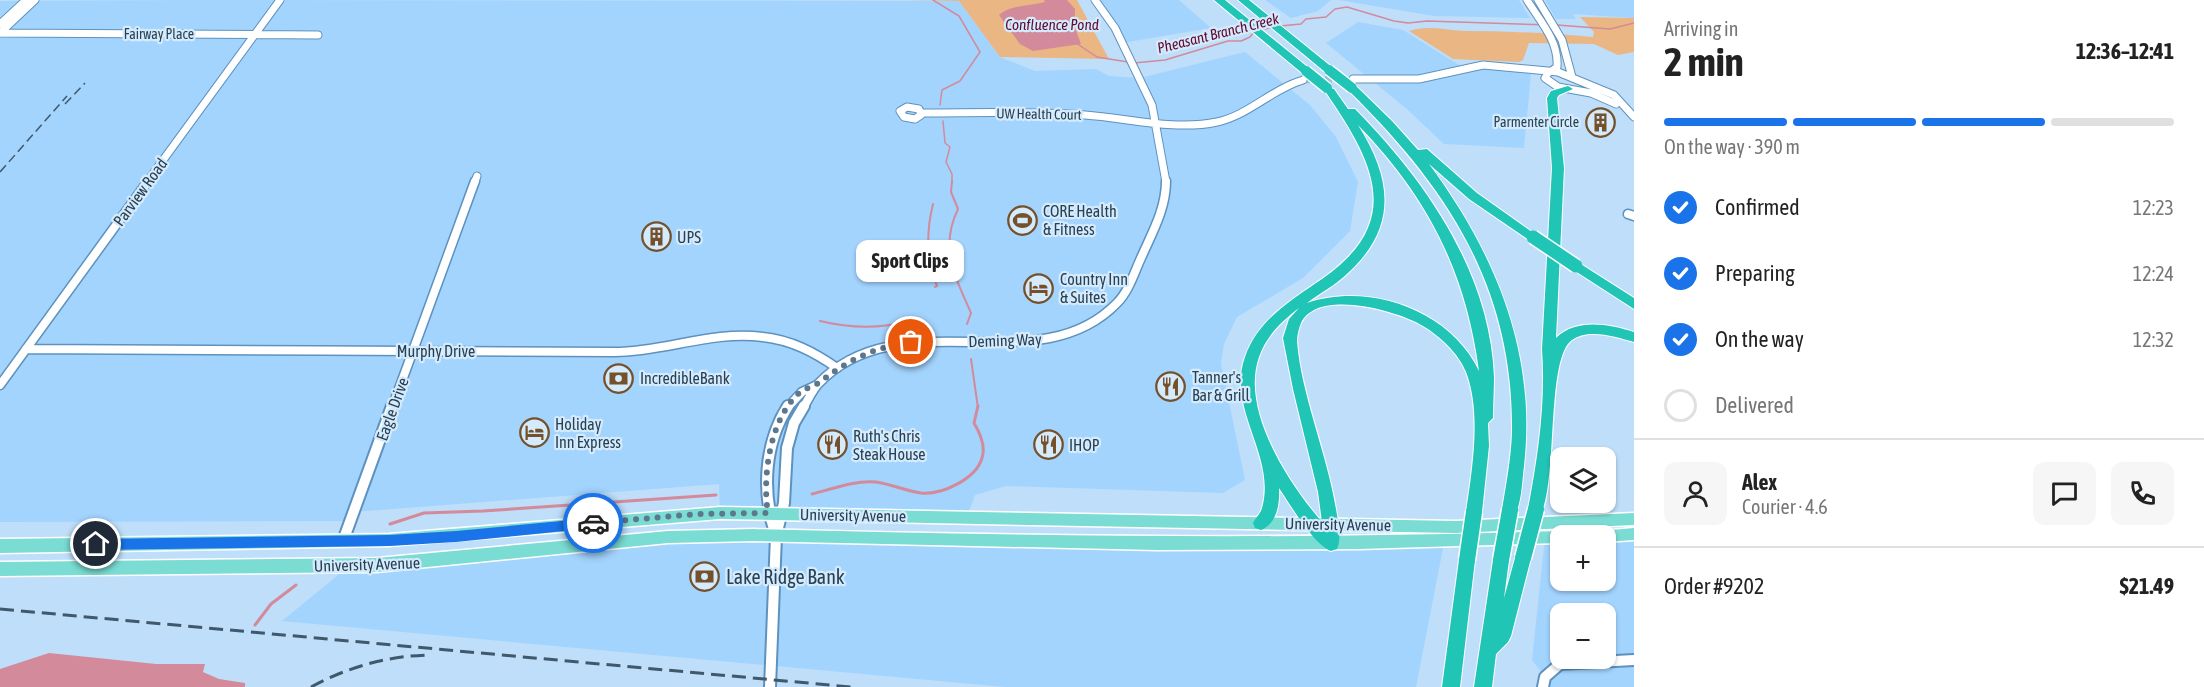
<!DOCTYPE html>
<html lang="en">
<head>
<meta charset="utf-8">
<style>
  body { margin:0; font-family:"Asap Condensed",sans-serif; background:#f6f6f6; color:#222; height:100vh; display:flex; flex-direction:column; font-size:22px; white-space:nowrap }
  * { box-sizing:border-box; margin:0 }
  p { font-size:20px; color:#767676 }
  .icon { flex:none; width:33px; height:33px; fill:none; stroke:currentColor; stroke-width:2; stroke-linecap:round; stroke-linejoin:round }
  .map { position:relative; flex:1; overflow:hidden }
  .panel { display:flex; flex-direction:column; background:#fff; width:570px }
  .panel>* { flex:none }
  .tools { position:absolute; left:1550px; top:447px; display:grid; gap:12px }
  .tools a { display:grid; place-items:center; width:66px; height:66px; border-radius:12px; background:#fff; box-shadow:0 2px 4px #0004; font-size:30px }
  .pin { position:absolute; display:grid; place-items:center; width:51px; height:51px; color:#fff; margin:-26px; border:3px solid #fff; border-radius:50%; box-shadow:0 2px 6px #0007 }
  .courier { position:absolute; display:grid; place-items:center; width:60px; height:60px; margin:-30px; border:4px solid #1a73e8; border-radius:50%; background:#fff; color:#222; box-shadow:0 2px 8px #0007 }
  .bubble { position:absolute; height:42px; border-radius:12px; background:#fff; box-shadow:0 2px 4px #0004; font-size:20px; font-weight:700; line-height:42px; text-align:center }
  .summary em { font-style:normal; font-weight:700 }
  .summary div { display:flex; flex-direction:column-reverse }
  .summary { display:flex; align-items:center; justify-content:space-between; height:102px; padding:0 30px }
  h1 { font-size:39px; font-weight:700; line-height:45px }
  .bar { display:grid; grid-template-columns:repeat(4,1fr); gap:9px 6px; align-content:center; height:72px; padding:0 30px }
  .bar i { height:8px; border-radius:4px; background:#e0e0e0 }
  .bar .on { background:#1a73e8 }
  .bar p { grid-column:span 4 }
  .line { display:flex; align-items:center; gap:15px; padding:0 30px; border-top:2px solid #e0e0e0 }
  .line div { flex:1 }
  .round { display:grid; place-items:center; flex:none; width:63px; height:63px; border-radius:12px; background:#f6f6f6 }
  ol { padding:0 30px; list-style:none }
  li { display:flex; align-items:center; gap:18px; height:66px }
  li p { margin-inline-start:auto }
  li .icon { padding:6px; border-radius:50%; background:#1a73e8; color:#fff; stroke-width:4 }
  li:last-child { color:#767676 }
  li i { width:33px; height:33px; border:3px solid #e0e0e0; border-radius:50% }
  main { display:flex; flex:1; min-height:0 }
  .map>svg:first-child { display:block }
  .built { fill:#a3d4fe; fill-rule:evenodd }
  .green { fill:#eab684 }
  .water { fill:#d38a9a }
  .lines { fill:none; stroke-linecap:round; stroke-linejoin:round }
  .stream-far2 { stroke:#d38a9a; stroke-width:1.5 }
  .stream-far1 { stroke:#d38a9a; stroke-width:2 }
  .stream { stroke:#d38a9a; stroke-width:3 }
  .minor-tunnel { stroke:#a0bed9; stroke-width:7; stroke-dasharray:7 4; stroke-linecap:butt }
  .minor-far2-casing { stroke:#5d92be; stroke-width:9 }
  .minor-far1-casing { stroke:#5d92be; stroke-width:11 }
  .minor-casing { stroke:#5d92be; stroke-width:14 }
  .major-casing { stroke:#fff; stroke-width:3 }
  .highway-casing { stroke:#fff; stroke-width:2 }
  .minor-far2 { stroke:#fff; stroke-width:7 }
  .minor-far1 { stroke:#fff; stroke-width:8 }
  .minor { stroke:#fff; stroke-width:10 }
  .major { fill:#7adcd3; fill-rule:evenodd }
  .highway { fill:#21c5b6; fill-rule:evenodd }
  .rail-far1 { stroke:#40586c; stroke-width:1.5; stroke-dasharray:9 4.5; stroke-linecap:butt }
  .rail { stroke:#40586c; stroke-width:3; stroke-dasharray:14 7; stroke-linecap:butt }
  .highway-bridge-far2-casing { stroke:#fff; stroke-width:13; stroke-linecap:butt }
  .highway-bridge-far1-casing { stroke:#fff; stroke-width:16; stroke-linecap:butt }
  .highway-bridge-casing { stroke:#fff; stroke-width:19; stroke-linecap:butt }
  .highway-bridge-far2 { stroke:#21c5b6; stroke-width:10 }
  .highway-bridge-far1 { stroke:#21c5b6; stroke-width:13 }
  .highway-bridge { stroke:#21c5b6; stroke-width:16 }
  .route { fill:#1a73e8 }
  .done { stroke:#5d778d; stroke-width:6; stroke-dasharray:0 10.8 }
  .labels { text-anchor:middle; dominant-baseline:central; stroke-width:4.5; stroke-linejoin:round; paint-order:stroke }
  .far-street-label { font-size:14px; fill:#294053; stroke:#d4eafd }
  .far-poi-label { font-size:14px; fill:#294053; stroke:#d4eafd; text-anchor:end }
  .far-water-label { font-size:15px; font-style:italic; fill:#62092c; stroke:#d4eafd }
  .street-label { font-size:16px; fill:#294053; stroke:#d4eafd }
  .poi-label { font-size:16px; fill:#294053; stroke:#d4eafd; text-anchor:start }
  .near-poi-label { font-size:20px; fill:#294053; stroke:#d4eafd; text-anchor:start }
</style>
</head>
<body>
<main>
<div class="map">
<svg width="1634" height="687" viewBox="0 0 1634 687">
  <rect width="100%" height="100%" fill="#bedefa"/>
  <path class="built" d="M186,0L959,1L1000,57L1035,71L1096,69L1109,76L1140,78L1245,52L1310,105L1336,137L1358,182L1350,231L1303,278L1237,317L1224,344L1221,363L1245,480L1223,493L1006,486L975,495L968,514L720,513L719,484L354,512L351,521L0,522V1Z
    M1095,0H1179L1211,28L1122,43Z
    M1265,0H1331L1318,11L1291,18Z
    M1339,0H1519L1530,18L1434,16Z
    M1545,0H1634V18L1573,14L1576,19H1556Z
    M1358,22L1403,30L1464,68L1473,66L1516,69L1531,74L1524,148L1444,144L1408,110L1326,43Z
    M776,536L1000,547L1181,542L1444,543L1416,687H1005L282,621L349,566L556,549Z
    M1605,536H1634V687H1544L1545,677L1532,660L1545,538L1560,537V580H1605ZM1560,614H1605V658H1560Z"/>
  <path class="green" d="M908,0H1077L1109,59L1000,57L959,1Z
    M1580,17L1634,18V52L1618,55L1594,44L1529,43L1523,60L1519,62L1453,59L1409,31C1428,25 1445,30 1464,31C1507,31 1550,33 1593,37L1594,32Z"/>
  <path class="water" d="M1044,0H1067L1075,9V28L1081,44L1033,51L1020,44L999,15C1010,5 1030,6 1045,2Z
    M49,653L156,664H205L203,672L219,679L245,683V687H0V669Z"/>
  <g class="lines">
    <path class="stream-far2" d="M933,0L959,16L980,52L960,81L942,90L940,105
      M1557,25L1610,29L1634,23
      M1280,26L1301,24L1306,19L1326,17L1335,9L1347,7L1394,21L1408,23L1427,21L1551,25
      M1259,30L1274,27
      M1076,43L1097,57L1128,62
      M1134,63L1165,60L1228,41H1241L1250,37L1254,32
      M943,121L945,143L950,147L946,162L952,174V182"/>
    <path class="stream-far1" d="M952,181L951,192L958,209C939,248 955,276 971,313L967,324
      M933,204C926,232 926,259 937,286L935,287
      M820,321C849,328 880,329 909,321
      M971,359L978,408"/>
    <path class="stream" d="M812,494C832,489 855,480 876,482C891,484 906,491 921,493C942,495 976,479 982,458C986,446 980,433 974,423L978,406
      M390,524L424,513L483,511L716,495
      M255,625L271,604L296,585"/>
    <path class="minor-tunnel" d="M1303,80L1344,79"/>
    <defs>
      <path id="minor-far2" d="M1095,0L1115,28L1152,105L1166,182
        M1527,0C1540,21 1559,41 1557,67L1550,72
        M1538,0L1562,40L1572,77
        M0,24L26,0
        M0,33L318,35
        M0,33L35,0
        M1548,73L1545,78L1558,87L1591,93L1616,104
        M1353,79H1419L1483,65L1558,72L1614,95L1634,117
        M907,107L919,109L921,115L915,119L904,117L900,111Z
        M921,113C976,113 1031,111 1085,115C1128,118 1175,131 1217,122C1249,115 1272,89 1303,80
        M147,182L280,0
        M475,182L477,176"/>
      <path id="minor-far1" d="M1628,214L1634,216
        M26,349C222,350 419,351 615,352C664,352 713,330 763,337C791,340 814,352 837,368
        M0,385L148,181
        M392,408L475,181
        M787,408L802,392L817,385
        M803,408C808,400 812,391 818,384C900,298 1038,385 1117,303C1129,291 1134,273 1141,258C1152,233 1166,209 1166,181"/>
      <path id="minor" d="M775,533C762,492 764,444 788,406
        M343,541L392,406
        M770,687L776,536L784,503L787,448L794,423L804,406
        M1543,687L1545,677L1560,664L1634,660"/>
      <path id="major" d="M720,507L1456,521L1634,513V525L1456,533L720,519L389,546L0,553V539L389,534Z
        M1634,528V540L1605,542V536H1598L1600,531Z
        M754,529C1023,536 1291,540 1560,531L1565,532L1566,536H1560V543L1359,549L1157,550L754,541L668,543L377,572L0,576V562L377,558L668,531Z"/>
      <path id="highway" d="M1214,0H1225L1310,69V73H1302Z
        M1238,0H1249L1333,68V72H1325Z
        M1352,85L1356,86L1392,121L1418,150L1427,149L1477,193L1539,237L1533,241L1529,240L1469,199L1429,164C1495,253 1537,353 1524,466C1522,481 1522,501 1515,515L1510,517L1505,515L1502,510C1506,485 1511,459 1512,433C1514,288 1448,188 1348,90V86Z
        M1568,86L1573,89L1559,95L1557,98L1564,168L1556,338C1576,318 1609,324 1634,332V342C1616,337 1589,328 1572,340C1546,358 1558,478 1541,514L1536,516L1531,514L1528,509C1538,457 1546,402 1542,349L1552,168L1547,98L1551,91Z
        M1330,88L1334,89L1348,109H1355C1425,180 1490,272 1494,377C1494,390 1493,404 1493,418L1488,423L1489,446L1482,512L1480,517L1474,519L1468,517L1466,512C1472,470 1482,413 1466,372C1459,354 1440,336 1423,326C1398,311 1318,288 1301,323C1299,328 1297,335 1297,341C1301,394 1327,454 1336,509C1338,521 1342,538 1337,549L1331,551C1313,544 1290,504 1279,488C1280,503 1277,524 1261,530L1255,528L1253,523C1256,517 1261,513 1262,508C1277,456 1226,409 1245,357C1257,322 1287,303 1316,283C1406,224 1376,165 1325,91ZM1358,125C1428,197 1466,272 1479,371C1450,310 1369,282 1307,303C1320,293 1336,285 1348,273C1398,227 1392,179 1358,125ZM1299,308L1289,319L1283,338L1293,389L1318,492L1322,522C1289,484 1240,410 1259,357C1266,336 1282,321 1299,308Z
        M1576,261L1634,298V309L1572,269L1570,266Z
        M1523,550L1529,553L1531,558L1511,636L1508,642L1496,654L1492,687H1474L1493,560L1495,555L1501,552L1507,555L1509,560L1504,598L1515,558L1517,553Z
        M1467,552L1473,555L1475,560L1460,687H1442L1459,560L1461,555Z"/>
    </defs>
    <use href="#minor-far2" class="minor-far2-casing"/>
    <use href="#minor-far1" class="minor-far1-casing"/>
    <use href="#minor" class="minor-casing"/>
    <use href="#major" class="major-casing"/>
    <use href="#highway" class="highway-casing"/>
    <use href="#minor-far2" class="minor-far2"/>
    <use href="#minor-far1" class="minor-far1"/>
    <use href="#minor" class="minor"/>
    <use href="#major" class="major"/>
    <use href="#highway" class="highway"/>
    <path class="rail-far1" d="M65,104L85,83
      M0,172L67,96"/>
    <path class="rail" d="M0,609L851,687
      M311,687C348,667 387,656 429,655"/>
    <defs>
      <path id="highway-bridge-far2" d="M1329,70L1352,88
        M1306,71L1327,88"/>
      <path id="highway-bridge-far1" d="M1533,237L1576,266"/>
      <path id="highway-bridge" d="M1523,558L1536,509
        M1467,560L1474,512
        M1501,560L1510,510"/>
    </defs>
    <use href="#highway-bridge-far2" class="highway-bridge-far2-casing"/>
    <use href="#highway-bridge-far1" class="highway-bridge-far1-casing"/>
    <use href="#highway-bridge" class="highway-bridge-casing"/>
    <use href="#highway-bridge-far2" class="highway-bridge-far2"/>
    <use href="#highway-bridge-far1" class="highway-bridge-far1"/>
    <use href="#highway-bridge" class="highway-bridge"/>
  </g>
  <path class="route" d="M593,518L599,523L593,528L456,542L389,546L96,550L90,544L96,539L389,535L456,531Z"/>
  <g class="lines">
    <path class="done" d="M593,523L698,514L768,513C762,477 770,422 796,396C803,388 812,388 820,382C848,360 875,347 911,342"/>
  </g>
  <defs>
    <symbol id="building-ring" viewBox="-11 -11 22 22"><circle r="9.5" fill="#d4eafd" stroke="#75512b" stroke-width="1.5"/><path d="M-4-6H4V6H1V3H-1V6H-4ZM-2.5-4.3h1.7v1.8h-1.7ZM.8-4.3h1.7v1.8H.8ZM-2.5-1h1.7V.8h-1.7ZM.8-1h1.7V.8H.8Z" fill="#75512b"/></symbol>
    <symbol id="stadium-ring" viewBox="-11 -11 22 22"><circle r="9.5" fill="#d4eafd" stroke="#75512b" stroke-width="1.5"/><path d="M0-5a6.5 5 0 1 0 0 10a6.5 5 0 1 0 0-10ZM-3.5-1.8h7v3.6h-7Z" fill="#75512b"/></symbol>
    <symbol id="hotel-ring" viewBox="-11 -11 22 22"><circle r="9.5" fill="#d4eafd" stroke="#75512b" stroke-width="1.5"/><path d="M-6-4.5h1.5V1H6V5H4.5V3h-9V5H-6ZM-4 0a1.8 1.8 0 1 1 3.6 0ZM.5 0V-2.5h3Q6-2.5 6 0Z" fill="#75512b"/></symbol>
    <symbol id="bank-ring" viewBox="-11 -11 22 22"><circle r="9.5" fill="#d4eafd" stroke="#75512b" stroke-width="1.5"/><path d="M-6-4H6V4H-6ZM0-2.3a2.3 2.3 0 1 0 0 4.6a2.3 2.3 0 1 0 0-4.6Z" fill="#75512b"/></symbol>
    <symbol id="restaurant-ring" viewBox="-11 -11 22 22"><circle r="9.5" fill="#d4eafd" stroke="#75512b" stroke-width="1.5"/><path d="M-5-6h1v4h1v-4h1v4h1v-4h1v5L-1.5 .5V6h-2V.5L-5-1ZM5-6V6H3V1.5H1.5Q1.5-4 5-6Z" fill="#75512b"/></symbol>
  </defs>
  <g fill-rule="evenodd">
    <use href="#building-ring" x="1584" y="106" width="33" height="33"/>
    <use href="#stadium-ring" x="1006" y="204" width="33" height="33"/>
    <use href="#building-ring" x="640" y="220" width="33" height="33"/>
    <use href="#hotel-ring" x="1022" y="272" width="33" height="33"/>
    <use href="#bank-ring" x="602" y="362" width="33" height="33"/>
    <use href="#restaurant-ring" x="1154" y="370" width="33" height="33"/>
    <use href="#hotel-ring" x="518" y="416" width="33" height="33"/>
    <use href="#restaurant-ring" x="816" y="428" width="33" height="33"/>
    <use href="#restaurant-ring" x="1032" y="428" width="33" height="33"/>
    <use href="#bank-ring" x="688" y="560" width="33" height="33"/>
  </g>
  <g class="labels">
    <g class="far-street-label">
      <text x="159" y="34">Fairway Place</text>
      <text transform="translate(1039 114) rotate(1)">UW Health Court</text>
    </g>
    <g class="far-poi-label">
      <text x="1579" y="122">Parmenter Circle</text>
    </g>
    <g class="far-water-label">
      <text x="1052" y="24">Confluence Pond</text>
      <text transform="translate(1218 33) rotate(-14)">Pheasant Branch Creek</text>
    </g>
    <g class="street-label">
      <text transform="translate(140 192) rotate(-54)">Parview Road</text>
      <text transform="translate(1005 340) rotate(-2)">Deming Way</text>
      <text x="436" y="351">Murphy Drive</text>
      <text transform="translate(392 409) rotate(-70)">Eagle Drive</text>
      <text transform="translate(853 515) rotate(1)">University Avenue</text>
      <text transform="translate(1338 524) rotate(1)">University Avenue</text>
      <text transform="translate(367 564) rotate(-2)">University Avenue</text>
    </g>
    <g class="poi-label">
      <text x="1043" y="211">CORE Health<tspan x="1043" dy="18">&amp; Fitness</tspan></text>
      <text x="677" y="237">UPS</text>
      <text x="1060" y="279">Country Inn<tspan x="1060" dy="18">&amp; Suites</tspan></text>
      <text x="1192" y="377">Tanner's<tspan x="1192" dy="18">Bar &amp; Grill</tspan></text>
      <text x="640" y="378">IncredibleBank</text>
      <text x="555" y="424">Holiday<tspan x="555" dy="18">Inn Express</tspan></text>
      <text x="853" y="436">Ruth's Chris<tspan x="853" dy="18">Steak House</tspan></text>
      <text x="1069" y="445">IHOP</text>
    </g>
    <g class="near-poi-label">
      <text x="726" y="576">Lake Ridge Bank</text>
    </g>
  </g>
</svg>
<div class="tools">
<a><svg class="icon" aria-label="layers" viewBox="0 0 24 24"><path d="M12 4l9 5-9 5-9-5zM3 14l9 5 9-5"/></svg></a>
<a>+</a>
<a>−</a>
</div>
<div class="pin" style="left:911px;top:342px;background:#ea580c"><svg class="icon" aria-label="bag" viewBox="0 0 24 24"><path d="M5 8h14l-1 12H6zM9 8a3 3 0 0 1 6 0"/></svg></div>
<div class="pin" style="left:96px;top:544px;background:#1f2937"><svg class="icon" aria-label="home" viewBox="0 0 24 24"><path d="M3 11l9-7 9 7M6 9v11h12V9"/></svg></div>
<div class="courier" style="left:593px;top:523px"><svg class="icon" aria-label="car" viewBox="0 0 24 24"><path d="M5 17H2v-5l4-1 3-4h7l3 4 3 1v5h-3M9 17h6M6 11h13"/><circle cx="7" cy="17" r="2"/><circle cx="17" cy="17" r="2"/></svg></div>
<div class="bubble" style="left:856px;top:240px;width:108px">Sport Clips</div>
</div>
<section class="panel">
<div class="summary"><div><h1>2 min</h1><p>Arriving in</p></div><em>12:36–12:41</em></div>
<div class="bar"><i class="on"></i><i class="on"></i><i class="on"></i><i></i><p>On the way · 390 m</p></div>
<ol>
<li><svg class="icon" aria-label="check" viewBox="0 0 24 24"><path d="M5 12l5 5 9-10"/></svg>Confirmed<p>12:23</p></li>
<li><svg class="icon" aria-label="check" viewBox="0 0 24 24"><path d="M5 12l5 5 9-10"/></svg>Preparing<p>12:24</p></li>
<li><svg class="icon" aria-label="check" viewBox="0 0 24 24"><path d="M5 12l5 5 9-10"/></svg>On the way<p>12:32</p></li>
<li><i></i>Delivered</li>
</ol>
<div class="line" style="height:108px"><a class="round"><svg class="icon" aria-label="person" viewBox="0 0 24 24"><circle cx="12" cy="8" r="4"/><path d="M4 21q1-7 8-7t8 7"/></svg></a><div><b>Alex</b><p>Courier · 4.6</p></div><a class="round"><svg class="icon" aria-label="chat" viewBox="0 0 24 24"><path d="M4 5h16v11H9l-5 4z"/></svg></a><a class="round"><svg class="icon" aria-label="phone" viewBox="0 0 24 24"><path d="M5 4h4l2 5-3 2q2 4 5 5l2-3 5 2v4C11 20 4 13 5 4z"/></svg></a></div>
<div class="line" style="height:78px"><div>Order #9202</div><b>$21.49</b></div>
</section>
</main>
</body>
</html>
